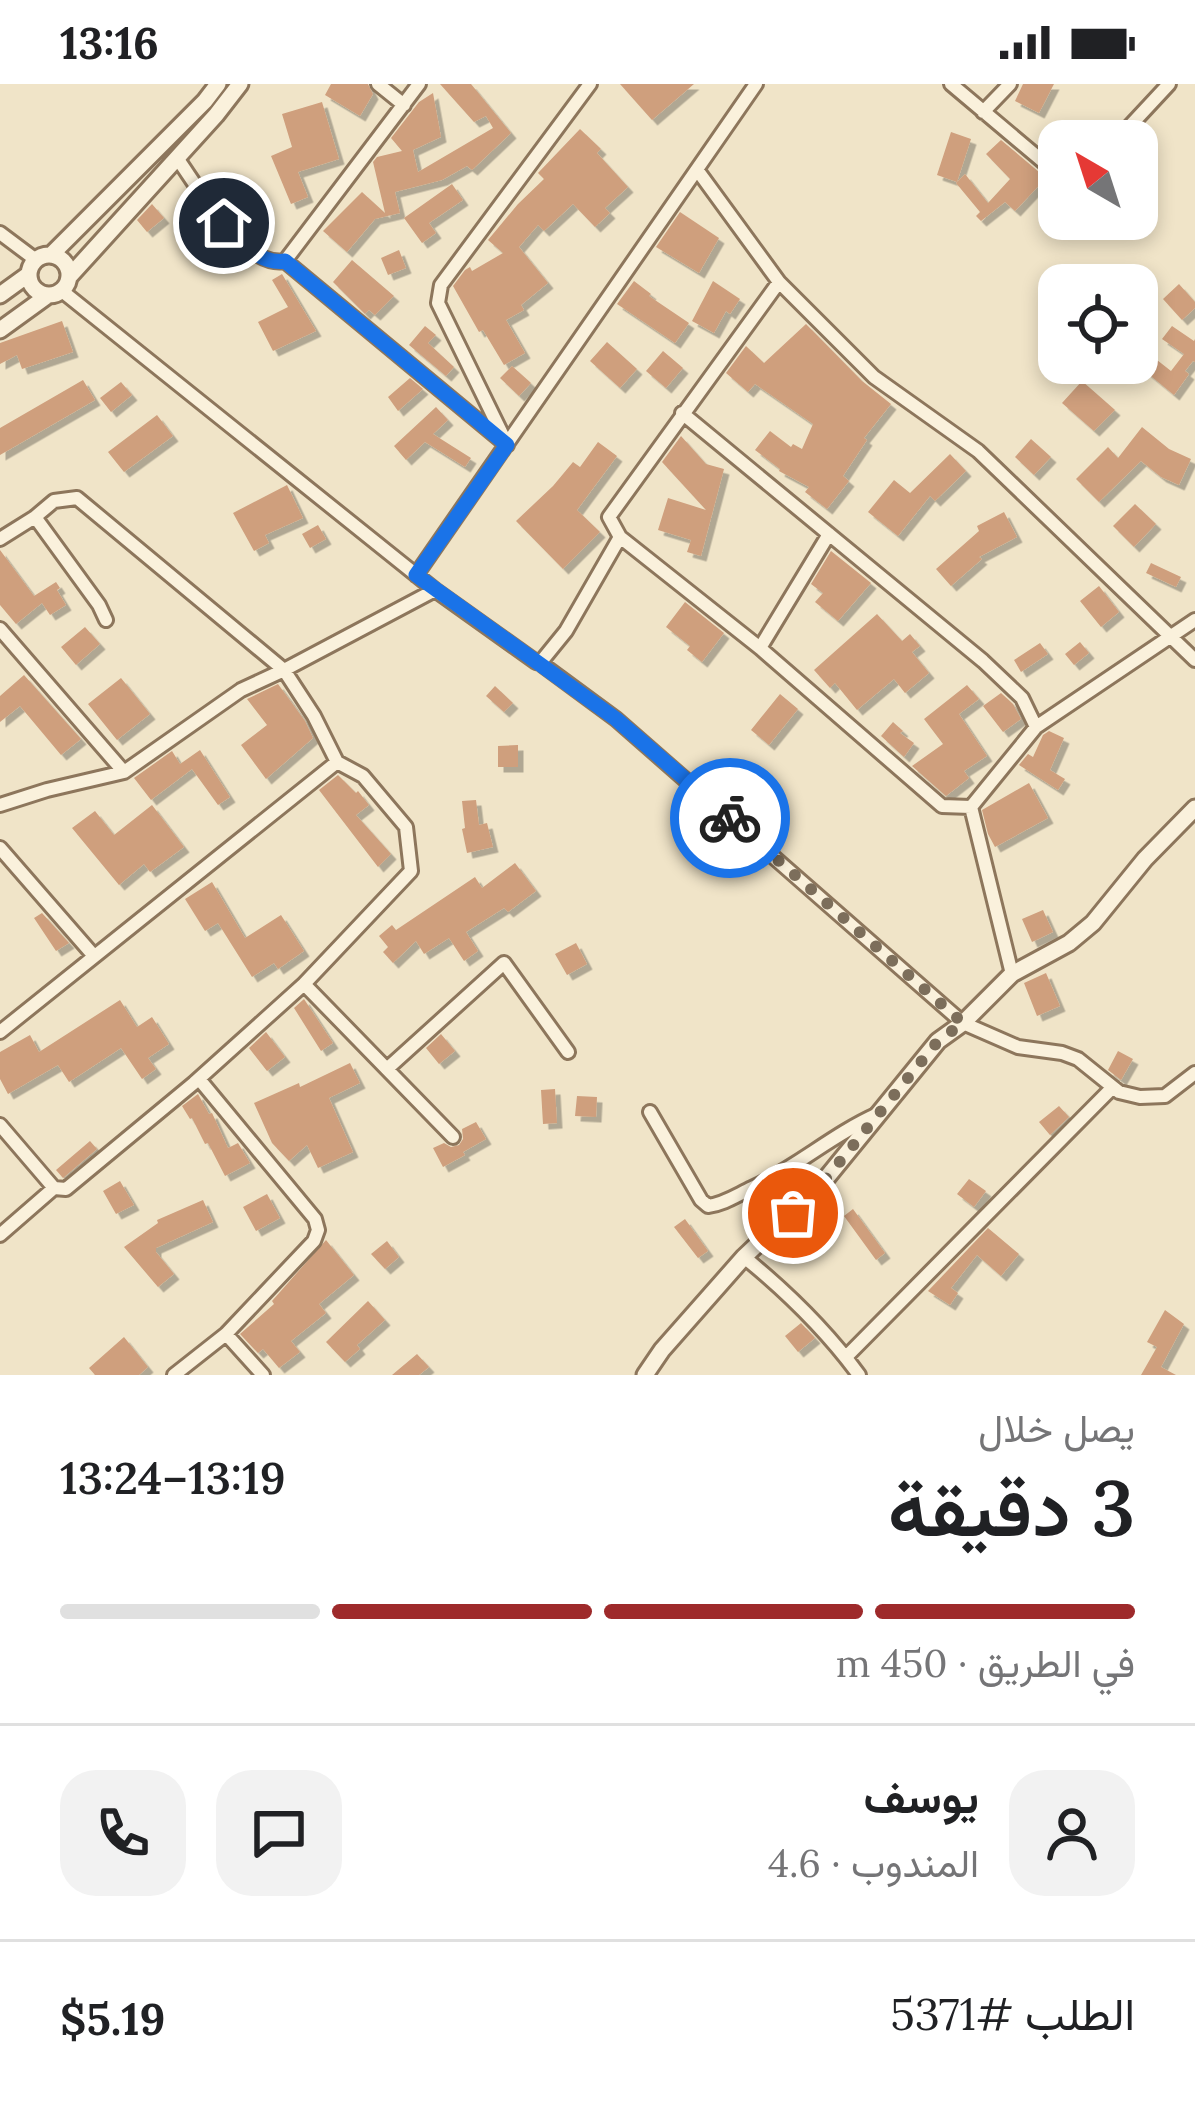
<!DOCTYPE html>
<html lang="ar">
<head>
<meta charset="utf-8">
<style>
  body { margin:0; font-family:Lora,Vazirmatn,serif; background:#f2f2f2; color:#202124; direction:rtl; height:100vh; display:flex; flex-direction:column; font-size:45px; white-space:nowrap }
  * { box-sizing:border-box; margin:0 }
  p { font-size:39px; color:#757577 }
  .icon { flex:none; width:66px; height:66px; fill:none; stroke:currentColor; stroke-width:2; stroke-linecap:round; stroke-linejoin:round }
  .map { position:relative; height:1291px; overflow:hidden; direction:ltr }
  .side { display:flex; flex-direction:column; background:#fff; flex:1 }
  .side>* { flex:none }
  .needle { width:78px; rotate:321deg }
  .fabs { position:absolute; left:1038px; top:36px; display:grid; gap:24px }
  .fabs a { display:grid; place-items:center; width:120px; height:120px; border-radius:24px; background:#fff; box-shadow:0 6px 18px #0003; font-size:60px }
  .pin { position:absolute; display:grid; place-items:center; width:102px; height:102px; color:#fff; margin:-51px; border:6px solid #fff; border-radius:50%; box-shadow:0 3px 12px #0007 }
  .courier { position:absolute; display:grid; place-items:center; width:120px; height:120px; margin:-60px; border:9px solid #1a73e8; border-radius:50%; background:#fff; color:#222; box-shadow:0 3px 15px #0007 }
  .overview em { font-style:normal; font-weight:600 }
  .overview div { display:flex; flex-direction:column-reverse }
  .overview { display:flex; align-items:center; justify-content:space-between; height:204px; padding:0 60px }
  h1 { font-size:78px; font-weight:600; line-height:90px }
  .bar { display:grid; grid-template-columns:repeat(4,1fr); gap:18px 12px; align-content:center; height:144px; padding:0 60px }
  .bar i { height:15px; border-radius:9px; background:#e0e0e0 }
  .bar .current { background:#9e2a2b }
  .bar p { grid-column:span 4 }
  .line { display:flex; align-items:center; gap:30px; padding:0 60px; border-top:3px solid #e0e0e0 }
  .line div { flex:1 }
  .round { display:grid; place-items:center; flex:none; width:126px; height:126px; border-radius:36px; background:#f2f2f2 }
  .status { display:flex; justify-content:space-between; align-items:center; height:84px; padding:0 60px; background:#fff; direction:ltr }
  .status svg { height:33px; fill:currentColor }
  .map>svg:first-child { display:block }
  .building { fill:#cf9f7d; filter:url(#shadow) }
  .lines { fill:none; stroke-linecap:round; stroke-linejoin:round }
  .minor-casing { stroke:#8d765c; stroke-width:18 }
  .tertiary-casing { stroke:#8d765c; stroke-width:21 }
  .minor { stroke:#faf1dc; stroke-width:12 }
  .tertiary { stroke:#faf1dc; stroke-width:15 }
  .done { stroke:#7c6e5b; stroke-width:12; stroke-dasharray:0 21.6 }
  .route { stroke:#1a73e8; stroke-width:15 }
</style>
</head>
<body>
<div class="status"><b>13:16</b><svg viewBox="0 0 49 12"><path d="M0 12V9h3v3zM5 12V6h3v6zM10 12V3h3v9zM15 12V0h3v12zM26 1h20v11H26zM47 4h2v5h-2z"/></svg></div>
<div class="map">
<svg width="1195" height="1291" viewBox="0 0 1195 1291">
  <defs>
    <filter id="shadow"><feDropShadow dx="5.5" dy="5.5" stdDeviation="0" flood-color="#0004"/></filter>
  </defs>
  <rect width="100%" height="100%" fill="#f0e4c8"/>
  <path class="building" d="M331,0H368L373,10L360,32L325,11Z
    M440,0H471L511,49L472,86L467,82L442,96L395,108L400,129L375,135L347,168L323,147L362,108L385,129L373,78L377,73L402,67L391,54L419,18L433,9L441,53L413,66L418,88L493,44L486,32L474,38Z
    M620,0H694L652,36Z
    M1023,0H1054L1039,29L1015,17Z
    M322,18L339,75L298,88L308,113L291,120L271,72L292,63L282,30Z
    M580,45L601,65L597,69L628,103L605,124L610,129L595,143L573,120L544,147L538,141L519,163L548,199L521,221L524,226L506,236L525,269L504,281L483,246L479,248L453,202L465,186L470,183L472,187L503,169L488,156L518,120L544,95L538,89Z
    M951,48L971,55L957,98L937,91Z
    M1001,56L1046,94L1015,127L1005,118L981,137L976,132L980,128L956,99L965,90L988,119L1010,95L986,70Z
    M452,100L463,116L429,139L436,149L422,159L404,134Z
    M152,120L164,134L147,148L137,136Z
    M680,128L719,154L699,189L656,163Z
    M399,166L406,184L388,191L381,174Z
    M352,176L394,212L375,231L369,226L365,230L333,198Z
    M282,190L316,247L273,267L258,238L288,223L272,196Z
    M634,197L651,210L649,212L689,239L675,259L617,220Z
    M713,197L740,215L730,230L726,227L714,249L692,237Z
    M1179,200L1195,218V224L1182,236L1163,215Z
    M62,237L73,268L22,285L17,271L0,280V259Z
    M806,240L862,297L891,320L864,354L867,356L843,392L849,397L827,425L805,408L809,403L779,387L780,385L755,366L770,347L791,363L793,360L802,365L813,340L755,300L748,308L726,289L746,262L764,279Z
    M425,242L436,251L428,259L454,283L446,292L409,261Z
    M1172,242L1194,257L1195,255V278L1193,277L1185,287L1189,290L1174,311L1135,279L1143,265L1171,287L1184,270L1162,255Z
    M607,258L637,285L620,304L590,277Z
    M663,267L683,284L666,304L646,287Z
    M512,282L531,299L519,312L500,294Z
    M410,294L423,305L398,327L388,313Z
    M83,296L95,316L0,371V344Z
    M1082,297L1115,326L1094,347L1062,319Z
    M121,298L132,311L111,328L100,314Z
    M436,323L448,336L433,350L471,374L465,383L425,358L406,376L394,362Z
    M157,331L173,352L124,388L108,368Z
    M1142,343L1169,365L1191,375L1179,401L1161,393L1141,377L1099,418L1076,395L1108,363L1118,374Z
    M681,352L706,380L724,385L701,472L687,468L691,456L658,446L668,414L706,426L662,378Z
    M1031,355L1051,373L1034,391L1015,373Z
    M598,358L617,372L577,426L600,448L563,485L516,437L553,402L573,378L580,383Z
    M950,370L966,387L935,417L930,412L898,452L868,428L894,396L910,409Z
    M287,401L303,434L265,451L269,459L254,467L233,429Z
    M1135,420L1156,440L1134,463L1113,442Z
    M1004,428L1017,453L979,473L982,475L951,502L936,485L979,447L977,442Z
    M318,441L326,455L310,464L302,450Z
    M0,466L34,512L56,498L60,504L57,506L66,521L50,531L42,519L16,540L0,521Z
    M831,467L871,499L838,537L815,518L823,509L811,500Z
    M1151,479L1181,493L1176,503L1146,489Z
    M1099,502L1119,528L1101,543L1080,517Z
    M685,518L724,549L702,578L687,566L690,562L666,543Z
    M877,530L902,557L910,550L920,562L912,568L929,589L905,609L894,595L857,626L835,599L830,604L814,586Z
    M85,543L100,560L76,581L61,563Z
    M1080,558L1089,569L1074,581L1065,570Z
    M1040,559L1048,570L1021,588L1014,576Z
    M24,591L81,655L61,671L20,622L0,638V612Z
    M121,594L150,630L117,656L88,620Z
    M278,600L305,637L313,654L266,695L241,661L267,641L247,615Z
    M967,601L979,615L959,630L987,672L964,687L969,694L946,712L912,682L943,660L924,635Z
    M495,602L513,619L504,628L486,612Z
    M1001,609L1013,620L1021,635L1003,648L983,622Z
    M780,610L798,625L769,661L751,646Z
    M893,638L903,647L900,649L914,659L904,673L881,652Z
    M1049,647L1064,654L1050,686L1065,695L1058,706L1019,681L1028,670L1033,673L1043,651Z
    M518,661V683H498V662Z
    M200,666L230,713L218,721L192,685L151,716L134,694L172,667L180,680Z
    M338,691L356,709L358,707L369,721L356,731L391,770L378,783L319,706Z
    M1029,699L1048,734L995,763L988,750L982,726Z
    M476,716L479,741L487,739L493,763L467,769L462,745L465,744L462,717Z
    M152,721L184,763L150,788L144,780L119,801L72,744L95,727L114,751Z
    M515,779L536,807L508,828L504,824L466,848L478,867L464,877L449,854L424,870L416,857L393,879L383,868L388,863L379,852L392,841L396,846L475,793L482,804Z
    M212,798L245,854L281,831L304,867L278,885L274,879L252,893L218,839L205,847L185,815Z
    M1043,826L1053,848L1032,858L1022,835Z
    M42,829L69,859L56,867L34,834Z
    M576,859L587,880L567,891L555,870Z
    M1046,889L1060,922L1037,932L1024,899Z
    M304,915L333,959L321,967L294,924Z
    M120,916L137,943L152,933L169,960L148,974L156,985L142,995L121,964L69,998L58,981L8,1010L0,995V968L30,951L39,968Z
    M266,948L285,973L267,987L249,964Z
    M441,950L455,967L439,980L426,964Z
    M1118,967L1133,975L1121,996L1108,986Z
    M350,979L360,999L329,1014L353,1068L318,1084L307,1061L289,1077L272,1059L254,1019L299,999L300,1003Z
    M555,1005L557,1039L543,1040L541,1006Z
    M198,1010L209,1030L212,1029L228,1064L238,1059L250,1079L225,1092L208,1059L205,1060L192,1034L190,1035L182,1022Z
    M577,1012L597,1013L596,1033L575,1032Z
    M1059,1022L1069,1033L1050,1051L1039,1038Z
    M476,1038L486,1055L463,1068L465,1071L443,1083L433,1064L444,1059L451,1063L459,1061L463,1055L462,1045Z
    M90,1057L97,1065L63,1094L56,1086Z
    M969,1095L986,1107L974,1123L957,1110Z
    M120,1097L134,1121L116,1130L103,1107Z
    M267,1110L280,1134L256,1147L243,1123Z
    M203,1116L213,1138L156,1164V1168L174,1190L158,1203L124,1163L158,1139L157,1136Z
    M853,1125L885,1169L876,1176L844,1132Z
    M685,1135L708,1167L698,1174L674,1143Z
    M988,1144L1019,1170L1001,1192L977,1171L951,1204L958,1209L950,1221L928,1207Z
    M326,1156L354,1191L319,1220L326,1229L291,1257L300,1268L279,1284L263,1265L258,1269L240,1250L274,1220L272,1217Z
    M387,1157L399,1173L385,1185L371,1170Z
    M368,1217L385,1236L357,1261L360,1265L345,1278L326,1258Z
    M1165,1226L1184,1240L1161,1283L1176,1291H1141L1157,1263L1147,1258Z
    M801,1239L815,1254L798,1268L785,1252Z
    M124,1253L148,1283L139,1291H95L89,1284Z
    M417,1270L429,1283L419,1291H392Z"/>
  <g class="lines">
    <defs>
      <path id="minor" d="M378,0L404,21
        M419,0L285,177L507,361
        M951,0L1059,91
        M983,28L1010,0
        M1116,57L1169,0
        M177,74C198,103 244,185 285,177
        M698,87L779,198L874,293L978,367L1195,576
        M0,149L36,176
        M62,207L435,506L536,578L540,579L566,547L620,453L609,433L779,198
        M682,329L983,577L1022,614L1036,643
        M504,354L438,219L441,201L590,0
        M620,453L760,564L942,722L971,723
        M0,455L35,433L99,521L106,536
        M416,491L756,0
        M0,545L124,688
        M760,564L829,450
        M540,579L616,635L963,939L1018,963L1062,969L1078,975L1119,1008L1140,1013L1165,1012L1195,989
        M0,721L47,706L124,688L241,606L284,586L435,506
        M0,764L94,872
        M1012,890L971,723L1036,643L1195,536
        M304,900L453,1053
        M0,948L337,678
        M388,984L504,879L568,968
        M650,1028L701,1116L708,1122C724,1120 737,1111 752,1104C797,1083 833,1050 878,1030
        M0,1041L54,1104L66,1105L194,999L304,900L411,787L406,743L363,692L337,678L314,632L284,586L77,414L54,417L35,433
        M0,1151L54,1104
        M744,1173C787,1208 826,1246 859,1291
        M226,1250L263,1291
        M846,1273L1113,1003
        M174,1291L226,1250L314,1157L318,1146L315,1135L199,995"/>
      <path id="tertiary" d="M51,171L205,17L218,0
        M29 191a20 20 0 1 1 40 0a20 20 0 1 1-40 0Z
        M69,193L216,31L240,0
        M0,211L29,190
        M0,246L47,212
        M645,1291L662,1266L744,1173L824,1097L938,957L963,939L1012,890L1069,859L1093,839L1145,775L1195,724"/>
    </defs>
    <use href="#minor" class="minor-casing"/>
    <use href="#tertiary" class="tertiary-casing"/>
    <use href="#minor" class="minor"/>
    <use href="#tertiary" class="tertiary"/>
  </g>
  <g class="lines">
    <path class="done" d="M730,734L963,939L938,957L824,1097L793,1129"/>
    <path class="route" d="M224,139C237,157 261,181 285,177L507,361L416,491L616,635L730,734"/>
  </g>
</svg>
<div class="fabs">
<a><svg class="needle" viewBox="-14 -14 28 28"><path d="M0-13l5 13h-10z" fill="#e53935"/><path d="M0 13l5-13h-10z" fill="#757577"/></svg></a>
<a><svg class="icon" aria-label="locate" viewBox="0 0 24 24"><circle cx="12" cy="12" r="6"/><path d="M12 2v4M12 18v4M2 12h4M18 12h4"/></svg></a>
</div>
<div class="pin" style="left:793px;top:1129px;background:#ea580c"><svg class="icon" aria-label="bag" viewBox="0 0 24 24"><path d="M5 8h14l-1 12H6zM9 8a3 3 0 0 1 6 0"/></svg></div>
<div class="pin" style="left:224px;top:139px;background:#1f2937"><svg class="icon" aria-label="home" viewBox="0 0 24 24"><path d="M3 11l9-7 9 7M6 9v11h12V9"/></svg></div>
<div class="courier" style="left:730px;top:734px"><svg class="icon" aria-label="bike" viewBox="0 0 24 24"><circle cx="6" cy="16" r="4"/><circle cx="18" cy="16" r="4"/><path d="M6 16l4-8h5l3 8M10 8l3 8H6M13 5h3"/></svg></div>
</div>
<section class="side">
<div class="overview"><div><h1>3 دقيقة</h1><p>يصل خلال</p></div><em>13:19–13:24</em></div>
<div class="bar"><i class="current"></i><i class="current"></i><i class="current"></i><i></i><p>في الطريق · 450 m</p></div>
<div class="line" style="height:216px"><a class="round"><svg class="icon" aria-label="person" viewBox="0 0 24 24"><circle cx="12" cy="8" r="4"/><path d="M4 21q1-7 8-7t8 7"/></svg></a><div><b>يوسف</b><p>المندوب · 4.6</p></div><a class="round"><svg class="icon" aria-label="chat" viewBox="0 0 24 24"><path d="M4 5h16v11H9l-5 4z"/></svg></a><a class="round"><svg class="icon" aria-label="phone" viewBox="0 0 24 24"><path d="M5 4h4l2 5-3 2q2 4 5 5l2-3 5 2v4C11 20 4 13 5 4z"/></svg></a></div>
<div class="line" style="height:156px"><div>الطلب #5371</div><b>$5.19</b></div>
</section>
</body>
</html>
